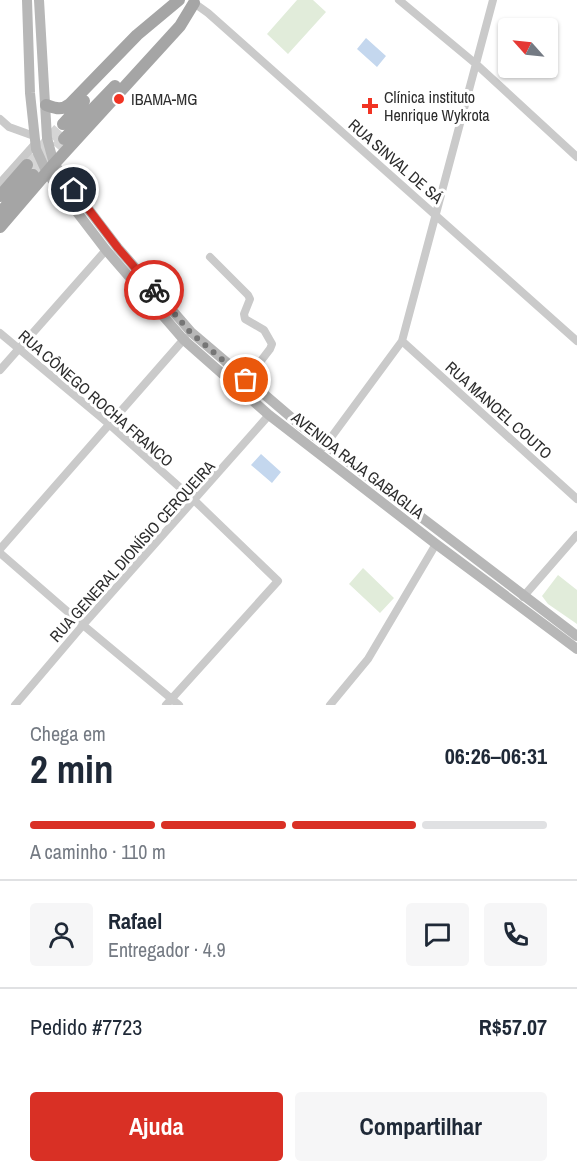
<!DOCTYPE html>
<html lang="pt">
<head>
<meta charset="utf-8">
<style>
  body { margin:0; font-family:"Archivo Narrow",sans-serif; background:#f6f6f7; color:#1f2937; height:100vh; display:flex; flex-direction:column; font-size:22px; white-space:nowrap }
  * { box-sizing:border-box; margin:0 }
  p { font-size:20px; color:#747a83 }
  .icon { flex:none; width:33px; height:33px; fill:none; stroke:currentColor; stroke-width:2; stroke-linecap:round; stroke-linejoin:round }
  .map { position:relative; height:705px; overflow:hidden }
  .sheet { display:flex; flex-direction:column; background:#fff; flex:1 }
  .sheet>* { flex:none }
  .needle { width:39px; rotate:297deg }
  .tools { position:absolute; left:498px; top:18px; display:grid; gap:12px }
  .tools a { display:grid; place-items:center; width:60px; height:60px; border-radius:6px; background:#fff; box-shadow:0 2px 4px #0004; font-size:30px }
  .pin { position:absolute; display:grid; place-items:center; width:51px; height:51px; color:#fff; margin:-26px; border:3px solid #fff; border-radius:50%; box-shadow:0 2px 6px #0007 }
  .courier { position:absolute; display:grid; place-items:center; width:60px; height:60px; margin:-30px; border:4px solid #d93025; border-radius:50%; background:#fff; color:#222; box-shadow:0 2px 8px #0007 }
  .head em { font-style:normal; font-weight:700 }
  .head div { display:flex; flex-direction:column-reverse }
  .head { display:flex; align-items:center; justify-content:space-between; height:102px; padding:0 30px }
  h1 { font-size:39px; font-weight:700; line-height:45px }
  .bar { display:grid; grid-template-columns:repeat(4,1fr); gap:9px 6px; align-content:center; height:72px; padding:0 30px }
  .bar i { height:8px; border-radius:4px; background:#e0e1e3 }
  .bar .on { background:#d93025 }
  .bar p { grid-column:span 4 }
  .line { display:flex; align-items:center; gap:15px; padding:0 30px; border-top:2px solid #e0e1e3 }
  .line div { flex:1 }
  .round { display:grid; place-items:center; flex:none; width:63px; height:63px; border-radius:6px; background:#f6f6f7 }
  .primary-button { display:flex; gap:12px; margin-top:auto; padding:12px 30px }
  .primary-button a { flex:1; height:69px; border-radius:6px; background:#d93025; color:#fff; font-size:24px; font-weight:700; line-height:69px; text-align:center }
  .primary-button a+a { background:#f6f6f7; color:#1f2937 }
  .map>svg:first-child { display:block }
  .pitch { fill:#e1ecda }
  .water { fill:#c4d7ee }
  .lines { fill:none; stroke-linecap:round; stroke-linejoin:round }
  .primary-tunnel { stroke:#d5d5d5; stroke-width:12; stroke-dasharray:12 6; stroke-linecap:butt }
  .street { stroke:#cacaca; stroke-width:8 }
  .secondary { stroke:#b7b7b7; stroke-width:10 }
  .primary { stroke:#a5a5a5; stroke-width:12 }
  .done { stroke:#767676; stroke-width:6; stroke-dasharray:0 10.8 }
  .route { stroke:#d93025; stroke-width:8 }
  .poi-dot { fill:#f13323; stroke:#fff; stroke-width:2 }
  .labels { text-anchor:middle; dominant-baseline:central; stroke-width:6; stroke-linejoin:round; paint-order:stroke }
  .poi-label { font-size:16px; fill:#2d2d2d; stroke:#fff; text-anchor:start }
  .street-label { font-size:16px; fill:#2d2d2d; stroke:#fff }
</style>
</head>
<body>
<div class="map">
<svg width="577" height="705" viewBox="0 0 577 705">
  <rect width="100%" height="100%" fill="#fff"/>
  <path class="pitch" d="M297,0H313L326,12L288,54L267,34Z
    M363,568L394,598L380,613L349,584Z
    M558,575L577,590V624L548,604L542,596Z"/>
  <path class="water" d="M366,38L386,56L377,67L357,49Z
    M261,454L281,472L272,483L251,465Z"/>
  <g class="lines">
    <path class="primary-tunnel" d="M27,165L63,124
      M33,175L64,139"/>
    <path class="street" d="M399,0L476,64L577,157
      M194,3L208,13L577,341
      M0,119L9,127L34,136
      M0,183L35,144
      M210,257L248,295L250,299L244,314L245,319L264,330L272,344L270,349L246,380
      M0,333L109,424L195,501L278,581L166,705
      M402,341L577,499
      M0,370L106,250
      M324,447L402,341L493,0
      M0,549L185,338
      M0,553L83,625L179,705
      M523,597L577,535
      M15,705L83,625L269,415
      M330,705L368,659L436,544"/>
    <path class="secondary" d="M27,0L30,93L36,149L47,173L106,250L184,340L269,415L436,544L577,649
      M39,0L47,138L54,164L118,248L191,332L299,424L577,636"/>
    <path class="primary" d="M46,105C55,108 61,111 70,104L137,35L179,0
      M63,124L84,101
      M64,139L115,86
      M0,196L27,165
      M0,213L33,175
      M0,227L54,164L180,26L194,3"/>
  </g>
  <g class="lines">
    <path class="done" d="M154,290L191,333L246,380"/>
    <path class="route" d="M74,190L118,248L154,290"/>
  </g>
  <g class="poi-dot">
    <circle cx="119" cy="99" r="6"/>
    <path d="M367 97h6v6h6v6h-6v6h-6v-6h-6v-6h6z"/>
  </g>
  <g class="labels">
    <g class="poi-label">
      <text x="384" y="97">Clínica instituto<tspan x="384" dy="18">Henrique Wykrota</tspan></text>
      <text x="131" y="99">IBAMA-MG</text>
    </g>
    <g class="street-label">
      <text transform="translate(396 161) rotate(41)">RUA SINVAL DE SÁ</text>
      <text transform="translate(96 398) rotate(41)">RUA CÔNEGO ROCHA FRANCO</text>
      <text transform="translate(499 410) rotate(42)">RUA MANOEL COUTO</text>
      <text transform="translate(358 465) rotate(38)">AVENIDA RAJA GABAGLIA</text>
      <text transform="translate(132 551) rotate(-48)">RUA GENERAL DIONÍSIO CERQUEIRA</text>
    </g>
  </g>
</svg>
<div class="tools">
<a><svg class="needle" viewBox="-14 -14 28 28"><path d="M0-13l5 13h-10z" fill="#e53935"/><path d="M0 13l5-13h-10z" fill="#747a83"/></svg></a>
</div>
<div class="pin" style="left:246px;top:380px;background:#ea580c"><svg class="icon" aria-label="bag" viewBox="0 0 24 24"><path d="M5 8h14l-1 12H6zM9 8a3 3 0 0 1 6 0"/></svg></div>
<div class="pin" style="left:74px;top:190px;background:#1f2937"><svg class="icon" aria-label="home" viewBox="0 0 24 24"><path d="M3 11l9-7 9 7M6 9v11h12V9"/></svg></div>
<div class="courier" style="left:154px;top:290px"><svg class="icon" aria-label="bike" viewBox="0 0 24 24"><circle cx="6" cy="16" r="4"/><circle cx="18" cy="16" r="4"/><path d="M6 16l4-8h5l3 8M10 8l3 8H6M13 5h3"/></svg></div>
</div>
<section class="sheet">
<div class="head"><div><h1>2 min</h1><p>Chega em</p></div><em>06:26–06:31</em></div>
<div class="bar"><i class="on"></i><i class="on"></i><i class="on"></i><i></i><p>A caminho · 110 m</p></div>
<div class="line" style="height:108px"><a class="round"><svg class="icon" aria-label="person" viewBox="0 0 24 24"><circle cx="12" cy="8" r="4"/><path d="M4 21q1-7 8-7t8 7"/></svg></a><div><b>Rafael</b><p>Entregador · 4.9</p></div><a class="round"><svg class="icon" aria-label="chat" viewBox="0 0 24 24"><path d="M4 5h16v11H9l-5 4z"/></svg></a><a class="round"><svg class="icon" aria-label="phone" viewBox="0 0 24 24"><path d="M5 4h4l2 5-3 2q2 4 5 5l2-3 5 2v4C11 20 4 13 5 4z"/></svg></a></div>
<div class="line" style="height:78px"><div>Pedido #7723</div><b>R$57.07</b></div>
<div class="primary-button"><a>Ajuda</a><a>Compartilhar</a></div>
</section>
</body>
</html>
